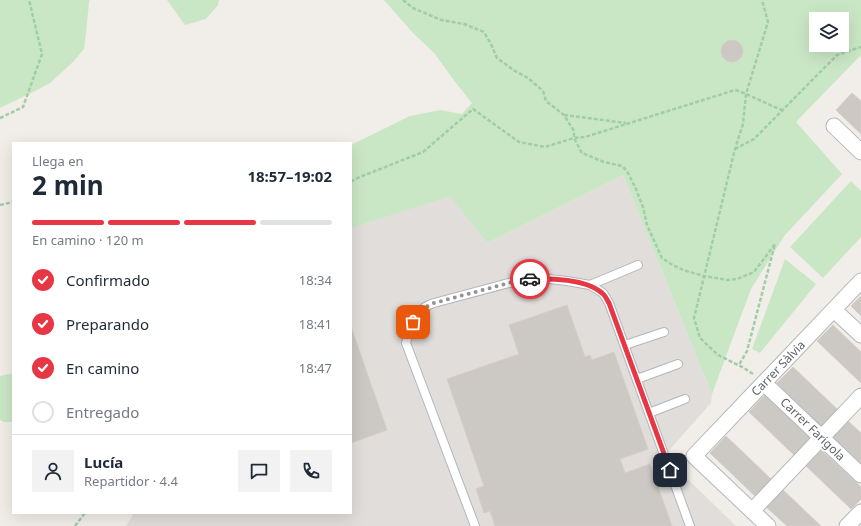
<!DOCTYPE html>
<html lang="es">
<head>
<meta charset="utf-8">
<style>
  body { margin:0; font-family:"Noto Sans",sans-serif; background:#f2f2f3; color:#1f2937; height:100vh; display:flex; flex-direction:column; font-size:15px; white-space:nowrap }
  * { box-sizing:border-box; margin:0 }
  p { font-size:13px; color:#747a83 }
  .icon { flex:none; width:22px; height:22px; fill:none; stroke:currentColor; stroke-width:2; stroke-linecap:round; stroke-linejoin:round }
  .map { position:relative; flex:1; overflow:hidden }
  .panel { position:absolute; left:12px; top:142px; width:340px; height:372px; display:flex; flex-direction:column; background:#fff; border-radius:0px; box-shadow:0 4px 16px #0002 }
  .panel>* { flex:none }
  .tools { position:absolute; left:809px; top:12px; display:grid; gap:8px }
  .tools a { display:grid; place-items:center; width:40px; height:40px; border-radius:0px; background:#fff; box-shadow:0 4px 16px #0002; font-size:20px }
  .pin { position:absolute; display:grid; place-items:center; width:34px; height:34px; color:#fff; margin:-17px; border-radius:8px; box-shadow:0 2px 6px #0006 }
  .courier { position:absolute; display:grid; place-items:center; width:40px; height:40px; margin:-20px; border:3px solid #e73745; border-radius:50%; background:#fff; color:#222; box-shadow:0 1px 5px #0007 }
  .overview em { font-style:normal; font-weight:700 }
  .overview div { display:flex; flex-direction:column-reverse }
  .overview { display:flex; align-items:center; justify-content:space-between; height:68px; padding:0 20px }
  h1 { font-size:26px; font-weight:700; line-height:30px }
  .bar { display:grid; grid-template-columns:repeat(4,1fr); gap:6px 4px; align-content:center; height:48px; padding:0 20px }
  .bar i { height:5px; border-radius:3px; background:#e0e1e3 }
  .bar .on { background:#e73745 }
  .bar p { grid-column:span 4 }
  .line { display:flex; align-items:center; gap:10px; padding:0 20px; border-top:1px solid #e0e1e3 }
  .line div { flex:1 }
  .round { display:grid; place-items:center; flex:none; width:42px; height:42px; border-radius:0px; background:#f2f2f3 }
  ol { padding:0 20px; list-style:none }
  li { display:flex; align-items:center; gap:12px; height:44px }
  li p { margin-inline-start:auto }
  li .icon { padding:4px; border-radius:50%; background:#e73745; color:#fff; stroke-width:4 }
  li:last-child { color:#747a83 }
  li i { width:22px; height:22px; border:2px solid #e0e1e3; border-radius:50% }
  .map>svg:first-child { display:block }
  .industrial { fill:#e0ddda }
  .green { fill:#cae7c5; fill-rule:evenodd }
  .building { fill:#ccc8c4; stroke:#d6cec6 }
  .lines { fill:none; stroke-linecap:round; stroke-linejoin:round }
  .lane-casing { stroke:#b3b6ba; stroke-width:10 }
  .street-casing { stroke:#b3b6ba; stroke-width:17 }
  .path { stroke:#a1cda7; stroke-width:2.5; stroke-dasharray:4 2; stroke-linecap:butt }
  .lane { stroke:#fff; stroke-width:8 }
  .street { stroke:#fff; stroke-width:15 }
  .done { stroke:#929495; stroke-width:4; stroke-dasharray:0 7.2 }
  .route { stroke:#e73745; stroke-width:5 }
  .labels { text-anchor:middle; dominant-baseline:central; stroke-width:3; stroke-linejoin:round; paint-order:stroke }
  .street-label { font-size:12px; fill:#5f6468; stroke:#fff }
</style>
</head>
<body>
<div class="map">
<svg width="861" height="526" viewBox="0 0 861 526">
  <rect width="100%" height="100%" fill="#f1ede8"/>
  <path class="industrial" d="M623,175L712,394L711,403L664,456L736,526H126L134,513H351V228L450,195L487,243Z"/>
  <path class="green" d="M0,0H90L89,2L86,33L84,49L73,62L50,83L35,91L0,108Z
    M167,0H219L218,5L206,19L185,25Z
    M384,0H861V57L860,56L796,122L842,174L785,235L751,289L712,394L623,175L487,243L450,196L351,228V145L410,116L440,110L462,114L472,103L456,83L434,53L413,33ZM816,19H842V45H816Z
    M851,181L861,191V237L823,278L790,247Z
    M785,259L816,284L760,353L752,349Z
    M13,373V422H4L0,420V376Z"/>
  <path class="building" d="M721 51a11 11 0 1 1 22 0a11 11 0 1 1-22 0Z
    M852,93L861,101V134L836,110Z
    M861,296V316L851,306Z
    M567,305L585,357L590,355L592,360L614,352L648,449L620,459L625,473L650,464L672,526H495L490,511L484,513L476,489L484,486L447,379L519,354L509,325Z
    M833,325L861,352V383L817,341Z
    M351,327L387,430L351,443Z
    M793,367L839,411L823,428L777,383Z
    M765,395L811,439L795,456L749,412Z
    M847,420L861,433V463L832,436Z
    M726,436L772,480L756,497L710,453Z
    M819,448L861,487V499L851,509L804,464Z
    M781,488L821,526H787L765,506Z"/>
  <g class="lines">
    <defs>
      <path id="lane" d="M590,285L638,265
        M625,345L664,332
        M637,379L678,364
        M649,413L685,399
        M475,526L406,343C409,331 413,315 425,307C428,305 431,304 434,303L524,279L541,278L567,281L590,285L603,293L609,303L690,526"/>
      <path id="street" d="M834,126L861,152
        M834,310L861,335
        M764,383L861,475
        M752,511L861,396
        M768,526L694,456L861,281
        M847,526L861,512"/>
    </defs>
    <use href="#lane" class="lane-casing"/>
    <use href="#street" class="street-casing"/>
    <path class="path" d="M403,0L413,8L441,20L464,24L484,32L491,44L497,58L515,71L528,78L543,91L546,101L564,115L574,131V138L582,153L604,162L622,166L627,171L636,189L643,207L647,225L662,258L671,264L683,270L704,276L728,280L737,279L754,272L775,244L747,351L739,365
      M564,115L626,123
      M0,118L23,107L42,54L29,0
      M735,149L754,139L837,55L861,47
      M351,182L355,179L423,152L473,109L519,142L545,147L574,138L585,137L735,90C751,95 766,104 782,110
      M0,205L13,202
      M753,374L744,368L718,355L700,338L694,318L735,149L743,124L746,94L768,22L762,0
      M75,526L85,513"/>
    <use href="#lane" class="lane"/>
    <use href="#street" class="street"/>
  </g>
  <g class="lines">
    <path class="done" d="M413,322C419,312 423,308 434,303L524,279H530"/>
    <path class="route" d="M530,279C550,278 586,279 602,293C605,295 607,300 609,303L670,470"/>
  </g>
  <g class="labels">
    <g class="street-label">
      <text transform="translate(778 368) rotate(-46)">Carrer Sàlvia</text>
      <text transform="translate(813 429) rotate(44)">Carrer Farigola</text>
    </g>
  </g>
</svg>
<div class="tools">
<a><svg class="icon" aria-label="layers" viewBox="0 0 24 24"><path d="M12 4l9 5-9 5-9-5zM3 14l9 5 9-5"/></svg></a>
</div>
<div class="pin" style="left:413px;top:322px;background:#ea580c"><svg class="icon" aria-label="bag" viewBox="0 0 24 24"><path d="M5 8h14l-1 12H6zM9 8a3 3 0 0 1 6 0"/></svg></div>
<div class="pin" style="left:670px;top:470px;background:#1f2937"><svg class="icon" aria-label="home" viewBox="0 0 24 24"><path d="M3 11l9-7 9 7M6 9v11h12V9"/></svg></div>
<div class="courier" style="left:530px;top:279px"><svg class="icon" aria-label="car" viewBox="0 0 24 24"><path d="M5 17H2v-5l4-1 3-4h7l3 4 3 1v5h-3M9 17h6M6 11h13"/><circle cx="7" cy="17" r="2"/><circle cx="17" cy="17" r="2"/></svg></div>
<section class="panel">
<div class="overview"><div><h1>2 min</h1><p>Llega en</p></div><em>18:57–19:02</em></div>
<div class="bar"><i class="on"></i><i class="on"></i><i class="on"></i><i></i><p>En camino · 120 m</p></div>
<ol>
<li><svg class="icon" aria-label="check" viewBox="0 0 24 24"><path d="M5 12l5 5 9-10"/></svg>Confirmado<p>18:34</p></li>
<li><svg class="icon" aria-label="check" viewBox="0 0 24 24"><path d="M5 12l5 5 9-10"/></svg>Preparando<p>18:41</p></li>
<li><svg class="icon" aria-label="check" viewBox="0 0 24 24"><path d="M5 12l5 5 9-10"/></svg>En camino<p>18:47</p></li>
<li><i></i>Entregado</li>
</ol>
<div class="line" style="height:72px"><a class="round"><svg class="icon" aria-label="person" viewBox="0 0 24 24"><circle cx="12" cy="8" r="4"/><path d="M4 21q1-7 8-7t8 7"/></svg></a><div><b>Lucía</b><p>Repartidor · 4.4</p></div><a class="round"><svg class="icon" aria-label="chat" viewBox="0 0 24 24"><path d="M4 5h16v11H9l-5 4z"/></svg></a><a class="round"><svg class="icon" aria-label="phone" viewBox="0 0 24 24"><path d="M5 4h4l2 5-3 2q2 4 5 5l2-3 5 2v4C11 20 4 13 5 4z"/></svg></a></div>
</section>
</div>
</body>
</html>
